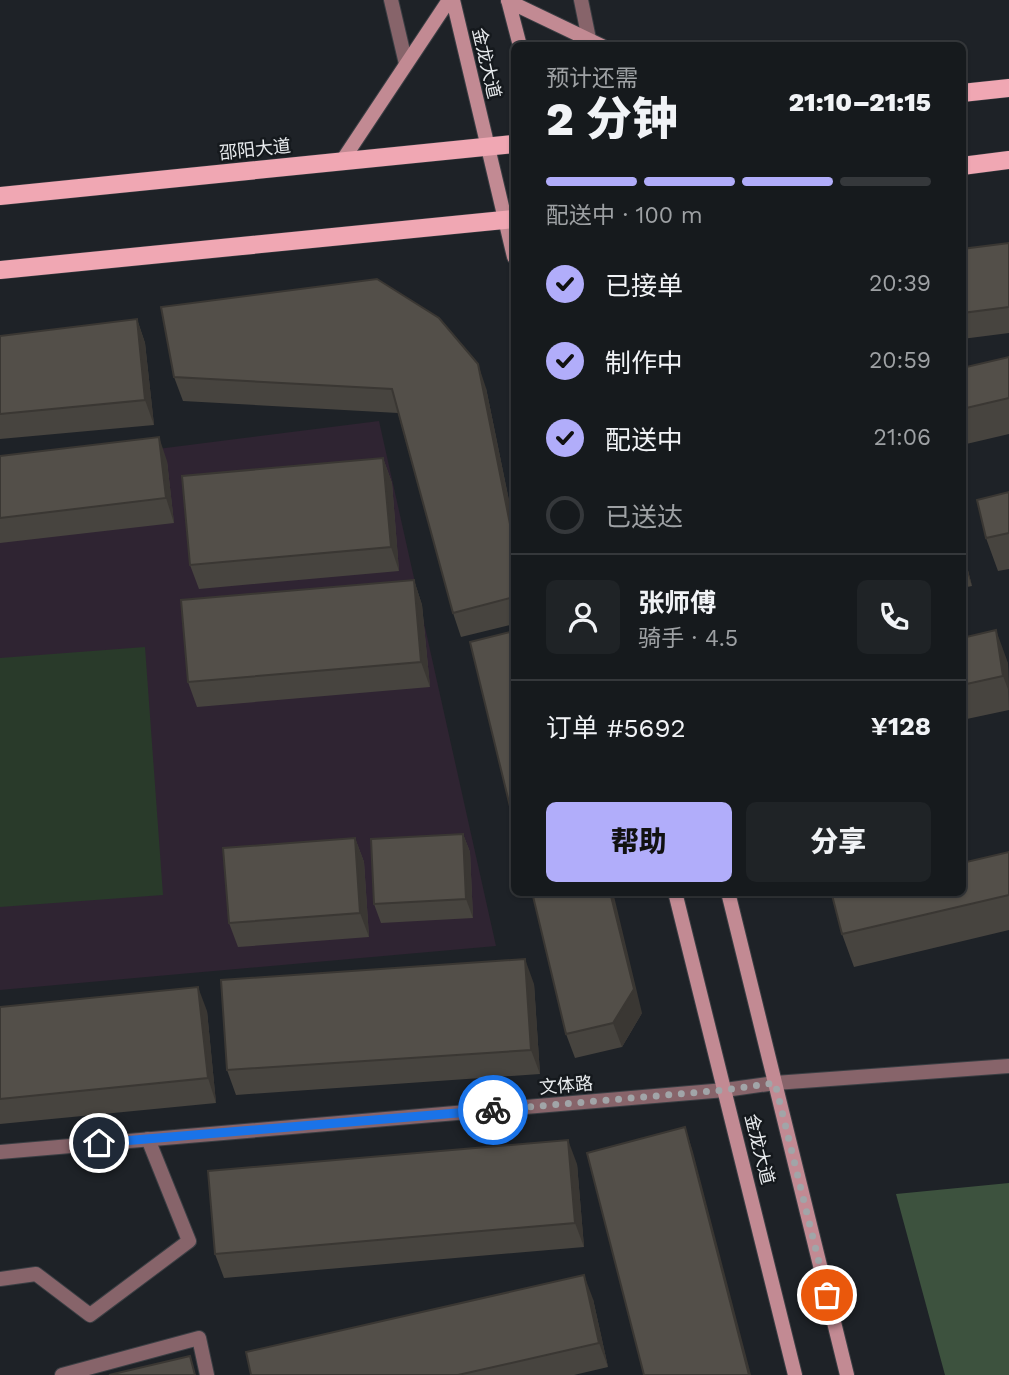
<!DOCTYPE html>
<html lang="zh">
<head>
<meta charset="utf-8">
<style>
  body { margin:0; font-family:"Work Sans","Noto Sans SC",sans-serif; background:#1f2326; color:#f1f3f6; height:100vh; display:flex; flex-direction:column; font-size:26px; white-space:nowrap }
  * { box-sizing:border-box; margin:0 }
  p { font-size:23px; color:#9ea1a4 }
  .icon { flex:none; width:38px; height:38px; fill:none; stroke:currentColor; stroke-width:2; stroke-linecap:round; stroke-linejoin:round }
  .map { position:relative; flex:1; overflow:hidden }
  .sheet { position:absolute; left:511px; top:42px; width:455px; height:854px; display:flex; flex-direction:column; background:#161a1d; border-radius:10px; box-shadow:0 2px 5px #0004,0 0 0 2px #35383b }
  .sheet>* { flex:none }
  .pin { position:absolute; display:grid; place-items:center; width:60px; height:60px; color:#fff; margin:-30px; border:4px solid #fff; border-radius:50%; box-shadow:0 2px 7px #0007 }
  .courier { position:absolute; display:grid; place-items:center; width:70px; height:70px; margin:-35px; border:5px solid #1a73e8; border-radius:50%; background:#fff; color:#222; box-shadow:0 2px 9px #0007 }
  .overview em { font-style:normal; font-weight:800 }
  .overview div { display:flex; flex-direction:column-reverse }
  .overview { display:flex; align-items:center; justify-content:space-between; height:119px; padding:0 35px }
  h1 { font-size:46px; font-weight:800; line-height:52px }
  .bar { display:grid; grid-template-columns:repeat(4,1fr); gap:10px 7px; align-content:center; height:84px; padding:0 35px }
  .bar i { height:9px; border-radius:5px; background:#35383b }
  .bar .active { background:#b1adfa }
  .bar p { grid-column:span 4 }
  .line { display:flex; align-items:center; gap:18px; padding:0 35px; border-top:2px solid #35383b }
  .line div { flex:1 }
  .round { display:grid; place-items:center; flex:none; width:74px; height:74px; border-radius:10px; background:#1f2326 }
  ol { padding:0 35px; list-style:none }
  li { display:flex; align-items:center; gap:21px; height:77px }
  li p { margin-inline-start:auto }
  li .icon { padding:7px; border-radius:50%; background:#b1adfa; color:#111; stroke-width:4 }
  li:last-child { color:#9ea1a4 }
  li i { width:38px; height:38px; border:4px solid #35383b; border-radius:50% }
  .button { display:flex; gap:14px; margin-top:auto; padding:14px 35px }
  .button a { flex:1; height:80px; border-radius:10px; background:#b1adfa; color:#111; font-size:28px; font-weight:800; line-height:80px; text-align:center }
  .button a+a { background:#1f2326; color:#f1f3f6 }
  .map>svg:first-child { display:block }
  .education { fill:#2f2432 }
  .green { fill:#293a2a }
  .forest { fill:#3d523e }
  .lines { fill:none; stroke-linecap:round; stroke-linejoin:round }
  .service-casing { stroke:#3a3e43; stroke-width:16 }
  .minor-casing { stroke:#3a3e43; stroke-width:16 }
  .tertiary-casing { stroke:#3a3e43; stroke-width:16 }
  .secondary-casing { stroke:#3a3e43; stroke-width:16 }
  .primary-casing { stroke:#3a3e43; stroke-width:19 }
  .service { stroke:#87646a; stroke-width:14 }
  .minor { stroke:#87646a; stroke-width:14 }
  .tertiary { stroke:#87646a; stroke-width:14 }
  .secondary { stroke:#c28a93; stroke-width:14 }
  .primary { stroke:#f0a7b3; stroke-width:18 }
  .wall { fill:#47443f }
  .shaded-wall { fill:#3a3733 }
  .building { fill:#534f49; stroke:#3a3733; stroke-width:2 }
  .done { stroke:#a1a5a8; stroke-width:7; stroke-dasharray:0 12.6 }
  .route { stroke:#1a73e8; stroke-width:9 }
  .labels { text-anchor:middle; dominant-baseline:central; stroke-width:5; stroke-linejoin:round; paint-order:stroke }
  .street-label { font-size:18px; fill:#e8ebee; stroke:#15191d }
</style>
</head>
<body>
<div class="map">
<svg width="1009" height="1375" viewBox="0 0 1009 1375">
  <rect width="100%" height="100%" fill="#1e2227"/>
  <path class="education" d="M379,421L496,946L0,990V469Z"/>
  <path class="green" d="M145,647L163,895L0,907V658Z"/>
  <path class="forest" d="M1009,1183V1375H945L896,1194Z"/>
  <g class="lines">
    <defs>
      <path id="service" d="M391,0L406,64
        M581,0L589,39"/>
      <path id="minor" d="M0,1279L36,1274L90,1315L189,1241L148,1139
        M62,1375L199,1338L207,1375"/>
      <path id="tertiary" d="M0,1152L725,1090L775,1083L1009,1066"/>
      <path id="secondary" d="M453,0L514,257
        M508,0L520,46
        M508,1L602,46
        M342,161L449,0
        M675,892L795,1375
        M728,892L847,1375"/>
      <path id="primary" d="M962,93L1009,88
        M962,166L1009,160
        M0,196L514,144
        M0,270L514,219"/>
    </defs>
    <use href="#service" class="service-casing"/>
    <use href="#minor" class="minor-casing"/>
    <use href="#tertiary" class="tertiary-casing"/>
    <use href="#secondary" class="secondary-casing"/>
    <use href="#primary" class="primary-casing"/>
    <use href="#service" class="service"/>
    <use href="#minor" class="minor"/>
    <use href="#tertiary" class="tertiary"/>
    <use href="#secondary" class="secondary"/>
    <use href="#primary" class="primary"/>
  </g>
  <path class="wall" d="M1009,243V333L962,339V249Z
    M137,319L145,343L154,425L0,439V336Z
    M1009,357V434L962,445V368Z
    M174,377L486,388L514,525V624L461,637L453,613L398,413L183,401Z
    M0,456L167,461L174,523L0,543Z
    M383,458L392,483L399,571L199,589L190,565Z
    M1009,492V569L998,571L986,538Z
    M962,547L972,586L962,588Z
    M414,580L422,605L430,687L197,707L188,682Z
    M962,638L1008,663L1009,710L962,720Z
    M463,834L470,852L473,918L381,923L374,904Z
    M355,838L364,862L369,937L238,947L229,923Z
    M1009,852V930L854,967L842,934Z
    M534,984L540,1074L236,1095L227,1070Z
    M0,1007L207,1011L216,1103L0,1124Z
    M642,1013L622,1047L575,1058L566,1034Z
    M577,1164L584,1247L224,1278L215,1254Z
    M593,1299L608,1367L574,1375H251Z"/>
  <path class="shaded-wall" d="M137,319L145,343L154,425L145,400Z
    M478,364L486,388L514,525V544Z
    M159,437L167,461L174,523L166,498Z
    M383,458L392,483L399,571L391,547Z
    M962,547L972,586L962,559Z
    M414,580L422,605L430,687L421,662Z
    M996,630L1008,663L1009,692L1003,676Z
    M463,834L470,852L473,918L466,899Z
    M355,838L364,862L369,937L360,913Z
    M610,892H613L642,1013L622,1047L613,1023Z
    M525,959L534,984L540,1074L531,1050Z
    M198,987L207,1011L216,1103L208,1078Z
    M685,1127L693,1152L751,1375H749Z
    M568,1140L577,1164L584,1247L575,1223Z
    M584,1275L593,1299L608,1367L599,1343Z"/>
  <path class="building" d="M1009,243V307L962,313V249Z
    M377,279L439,318L478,364L514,544V597L453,613L392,389L174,377L161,307Z
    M137,319L145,400L0,414V336Z
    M1009,357V398L962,409V368Z
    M159,437L166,498L0,518V456Z
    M383,458L391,547L190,565L182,476Z
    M1009,492V533L986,538L977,500Z
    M414,580L421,662L188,682L181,600Z
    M996,630L1003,676L962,685V638Z
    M514,631V823L470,642Z
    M463,834L466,899L374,904L371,839Z
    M355,838L360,913L229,923L223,848Z
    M1009,852V895L842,934L832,895L844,892H962V863Z
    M532,892H610L634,989L613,1023L566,1034Z
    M525,959L531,1050L227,1070L221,980Z
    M198,987L208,1078L0,1099V1007Z
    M685,1127L749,1375H644L587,1153Z
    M568,1140L575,1223L215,1254L208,1171Z
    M584,1275L599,1343L458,1375H251L246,1352Z
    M190,1356L195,1375H109Z"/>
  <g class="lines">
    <path class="done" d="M493,1110L725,1090L775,1083L827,1295"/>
    <path class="route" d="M99,1143L493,1110"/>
  </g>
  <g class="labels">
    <g class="street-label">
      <text transform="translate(487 63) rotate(77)">金龙大道</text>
      <text transform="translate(255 149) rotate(-6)">邵阳大道</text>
      <text transform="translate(566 1085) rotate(-5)">文体路</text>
      <text transform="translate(760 1149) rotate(76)">金龙大道</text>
    </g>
  </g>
</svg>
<div class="pin" style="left:827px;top:1295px;background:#ea580c"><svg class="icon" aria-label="bag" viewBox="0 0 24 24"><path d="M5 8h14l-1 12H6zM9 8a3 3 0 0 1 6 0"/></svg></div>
<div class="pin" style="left:99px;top:1143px;background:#1f2937"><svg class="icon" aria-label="home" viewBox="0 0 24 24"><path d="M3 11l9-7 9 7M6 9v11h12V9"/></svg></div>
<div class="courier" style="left:493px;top:1110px"><svg class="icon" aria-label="bike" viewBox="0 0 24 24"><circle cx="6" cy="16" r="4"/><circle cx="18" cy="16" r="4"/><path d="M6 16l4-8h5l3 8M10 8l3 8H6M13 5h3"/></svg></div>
<section class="sheet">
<div class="overview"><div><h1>2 分钟</h1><p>预计还需</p></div><em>21:10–21:15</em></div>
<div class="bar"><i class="active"></i><i class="active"></i><i class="active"></i><i></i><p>配送中 · 100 m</p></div>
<ol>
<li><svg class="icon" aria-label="check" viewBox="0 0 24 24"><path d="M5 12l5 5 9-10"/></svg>已接单<p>20:39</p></li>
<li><svg class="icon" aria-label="check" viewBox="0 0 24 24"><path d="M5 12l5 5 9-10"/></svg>制作中<p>20:59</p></li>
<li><svg class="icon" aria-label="check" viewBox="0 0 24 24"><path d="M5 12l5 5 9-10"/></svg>配送中<p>21:06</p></li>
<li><i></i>已送达</li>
</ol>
<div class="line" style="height:126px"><a class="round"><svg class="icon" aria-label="person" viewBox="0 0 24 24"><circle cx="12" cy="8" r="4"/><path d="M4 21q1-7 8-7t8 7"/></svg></a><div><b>张师傅</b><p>骑手 · 4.5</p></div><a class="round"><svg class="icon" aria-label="phone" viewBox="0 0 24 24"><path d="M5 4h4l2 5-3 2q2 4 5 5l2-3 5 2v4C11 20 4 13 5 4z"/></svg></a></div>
<div class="line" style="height:91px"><div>订单 #5692</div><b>¥128</b></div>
<div class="button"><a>帮助</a><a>分享</a></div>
</section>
</div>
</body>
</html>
